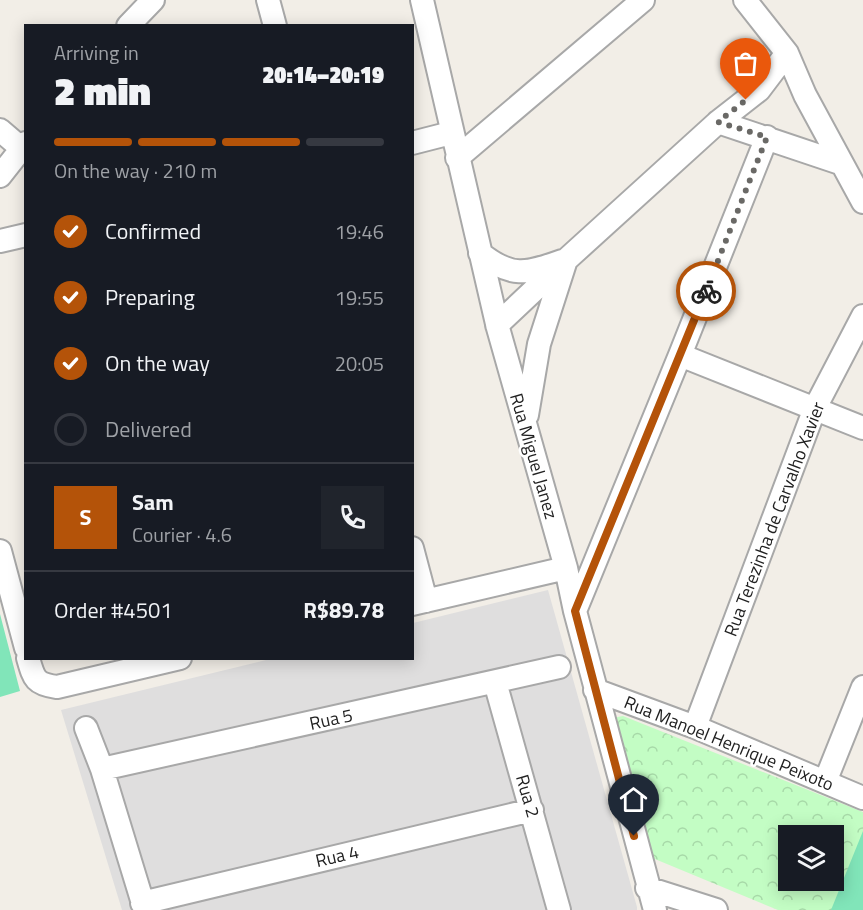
<!DOCTYPE html>
<html lang="en">
<head>
<meta charset="utf-8">
<style>
  body { margin:0; font-family:"Titillium Web",sans-serif; background:#20242c; color:#f1f3f6; height:100vh; display:flex; flex-direction:column; font-size:22px; white-space:nowrap }
  * { box-sizing:border-box; margin:0 }
  p { font-size:20px; color:#9ea1a6 }
  .icon { flex:none; width:33px; height:33px; fill:none; stroke:currentColor; stroke-width:2; stroke-linecap:round; stroke-linejoin:round }
  .map { position:relative; flex:1; overflow:hidden }
  .sheet { position:absolute; left:24px; top:24px; width:390px; height:636px; display:flex; flex-direction:column; background:#171b24; border-radius:0px; box-shadow:0 3px 15px #0003 }
  .sheet>* { flex:none }
  .tools { position:absolute; left:778px; top:825px; display:grid; gap:12px }
  .tools a { display:grid; place-items:center; width:66px; height:66px; border-radius:0px; background:#171b24; box-shadow:0 3px 15px #0003; font-size:30px }
  .pin { position:absolute; display:grid; place-items:center; width:51px; height:51px; color:#fff; margin:-62px -26px; border-radius:50% 50% 50% 0; rotate:-45deg; box-shadow:0 0 6px #0007 }
  .pin .icon { rotate:45deg }
  .courier { position:absolute; display:grid; place-items:center; width:60px; height:60px; margin:-30px; border:4px solid #b45309; border-radius:50%; background:#fff; color:#222; box-shadow:0 2px 8px #0007 }
  .head em { font-style:normal; font-weight:800 }
  .head div { display:flex; flex-direction:column-reverse }
  .head { display:flex; align-items:center; justify-content:space-between; height:102px; padding:0 30px }
  h1 { font-size:39px; font-weight:800; line-height:45px }
  .bar { display:grid; grid-template-columns:repeat(4,1fr); gap:9px 6px; align-content:center; height:72px; padding:0 30px }
  .bar i { height:8px; border-radius:4px; background:#363941 }
  .bar .active { background:#b45309 }
  .bar p { grid-column:span 4 }
  .line { display:flex; align-items:center; gap:15px; padding:0 30px; border-top:2px solid #363941 }
  .line div { flex:1 }
  .round { display:grid; place-items:center; flex:none; width:63px; height:63px; border-radius:0px; background:#20242c }
  ol { padding:0 30px; list-style:none }
  li { display:flex; align-items:center; gap:18px; height:66px }
  li p { margin-inline-start:auto }
  li .icon { padding:6px; border-radius:50%; background:#b45309; color:#fff; stroke-width:4 }
  li:last-child { color:#9ea1a6 }
  li i { width:33px; height:33px; border:3px solid #363941; border-radius:50% }
  .map>svg:first-child { display:block }
  .residential { fill:#dfdede }
  .park { fill:url(#park-crowns); fill-rule:evenodd }
  .pitch { fill:#81e5b9 }
  .lines { fill:none; stroke-linecap:round; stroke-linejoin:round }
  .minor-casing { stroke:#a8a8a8; stroke-width:26 }
  .minor { stroke:#fff; stroke-width:22 }
  .done { stroke:#6a6966; stroke-width:6; stroke-dasharray:0 10.8 }
  .route { stroke:#b45309; stroke-width:8 }
  .labels { text-anchor:middle; dominant-baseline:central; stroke-width:5; stroke-linejoin:round; paint-order:stroke }
  .street-label { font-size:18px; fill:#212121; stroke:#fff }
</style>
</head>
<body>
<div class="map">
<svg width="863" height="910" viewBox="0 0 863 910">
  <defs>
    <pattern id="park-crowns" width="20" height="18" patternUnits="userSpaceOnUse" patternTransform="scale(1.5)"><rect width="20" height="18" fill="#c3fdc4"/><path d="M2 6a3 3 0 1 1 6 0M12 15a3 3 0 1 1 6 0" fill="none" stroke="#a7d9a8"/></pattern>
  </defs>
  <rect width="100%" height="100%" fill="#f2eee7"/>
  <path class="residential" d="M548,590L637,907V910H122L61,710L270,659L412,658L413,623Z"/>
  <path class="park" d="M623,716L863,812V910H778L650,857L612,718ZM789,836H834V880H789Z"/>
  <path class="pitch" d="M0,614L20,691L0,697Z
    M863,831V910H831Z"/>
  <g class="lines">
    <defs>
      <path id="minor" d="M268,0L275,26
        M422,0L498,328L566,568L575,611L655,910
        M745,0L787,53L805,95L863,202
        M128,26L153,0
        M718,122L840,163
        M0,130L21,148
        M412,143L451,133
        M457,158L643,0
        M0,176L26,143
        M0,241L26,235
        M480,253C511,278 526,274 562,261
        M497,325L565,261
        M680,355L863,428
        M527,415L539,344L566,260L718,122L759,90L787,53
        M412,548L426,601
        M0,551L26,648
        M412,604L566,568
        M575,611L680,355L767,137
        M28,658C34,679 35,684 57,687L180,658
        M495,682L559,910
        M595,690L695,727L863,798
        M695,727L815,408L863,316
        M86,728L102,769L145,910
        M102,769L559,667
        M825,782L863,687
        M647,888L716,910
        M142,903L532,810"/>
    </defs>
    <use href="#minor" class="minor-casing"/>
    <use href="#minor" class="minor"/>
  </g>
  <g class="lines">
    <path class="done" d="M706,291L767,137L718,122L746,100"/>
    <path class="route" d="M634,836L575,611L706,291"/>
  </g>
  <g class="labels">
    <g class="street-label">
      <text transform="translate(534 456) rotate(74)">Rua Miguel Janez</text>
      <text transform="translate(774 519) rotate(-69)">Rua Terezinha de Carvalho Xavier</text>
      <text transform="translate(331 719) rotate(-12)">Rua 5</text>
      <text transform="translate(729 743) rotate(22)">Rua Manoel Henrique Peixoto</text>
      <text transform="translate(528 796) rotate(74)">Rua 2</text>
      <text transform="translate(337 856) rotate(-13)">Rua 4</text>
    </g>
  </g>
</svg>
<div class="tools">
<a><svg class="icon" aria-label="layers" viewBox="0 0 24 24"><path d="M12 4l9 5-9 5-9-5zM3 14l9 5 9-5"/></svg></a>
</div>
<div class="pin" style="left:746px;top:100px;background:#ea580c"><svg class="icon" aria-label="bag" viewBox="0 0 24 24"><path d="M5 8h14l-1 12H6zM9 8a3 3 0 0 1 6 0"/></svg></div>
<div class="pin" style="left:634px;top:836px;background:#1f2937"><svg class="icon" aria-label="home" viewBox="0 0 24 24"><path d="M3 11l9-7 9 7M6 9v11h12V9"/></svg></div>
<div class="courier" style="left:706px;top:291px"><svg class="icon" aria-label="bike" viewBox="0 0 24 24"><circle cx="6" cy="16" r="4"/><circle cx="18" cy="16" r="4"/><path d="M6 16l4-8h5l3 8M10 8l3 8H6M13 5h3"/></svg></div>
<section class="sheet">
<div class="head"><div><h1>2 min</h1><p>Arriving in</p></div><em>20:14–20:19</em></div>
<div class="bar"><i class="active"></i><i class="active"></i><i class="active"></i><i></i><p>On the way · 210 m</p></div>
<ol>
<li><svg class="icon" aria-label="check" viewBox="0 0 24 24"><path d="M5 12l5 5 9-10"/></svg>Confirmed<p>19:46</p></li>
<li><svg class="icon" aria-label="check" viewBox="0 0 24 24"><path d="M5 12l5 5 9-10"/></svg>Preparing<p>19:55</p></li>
<li><svg class="icon" aria-label="check" viewBox="0 0 24 24"><path d="M5 12l5 5 9-10"/></svg>On the way<p>20:05</p></li>
<li><i></i>Delivered</li>
</ol>
<div class="line" style="height:108px"><b class="round" style="background:#b45309;color:#fff">S</b><div><b>Sam</b><p>Courier · 4.6</p></div><a class="round"><svg class="icon" aria-label="phone" viewBox="0 0 24 24"><path d="M5 4h4l2 5-3 2q2 4 5 5l2-3 5 2v4C11 20 4 13 5 4z"/></svg></a></div>
<div class="line" style="height:78px"><div>Order #4501</div><b>R$89.78</b></div>
</section>
</div>
</body>
</html>
